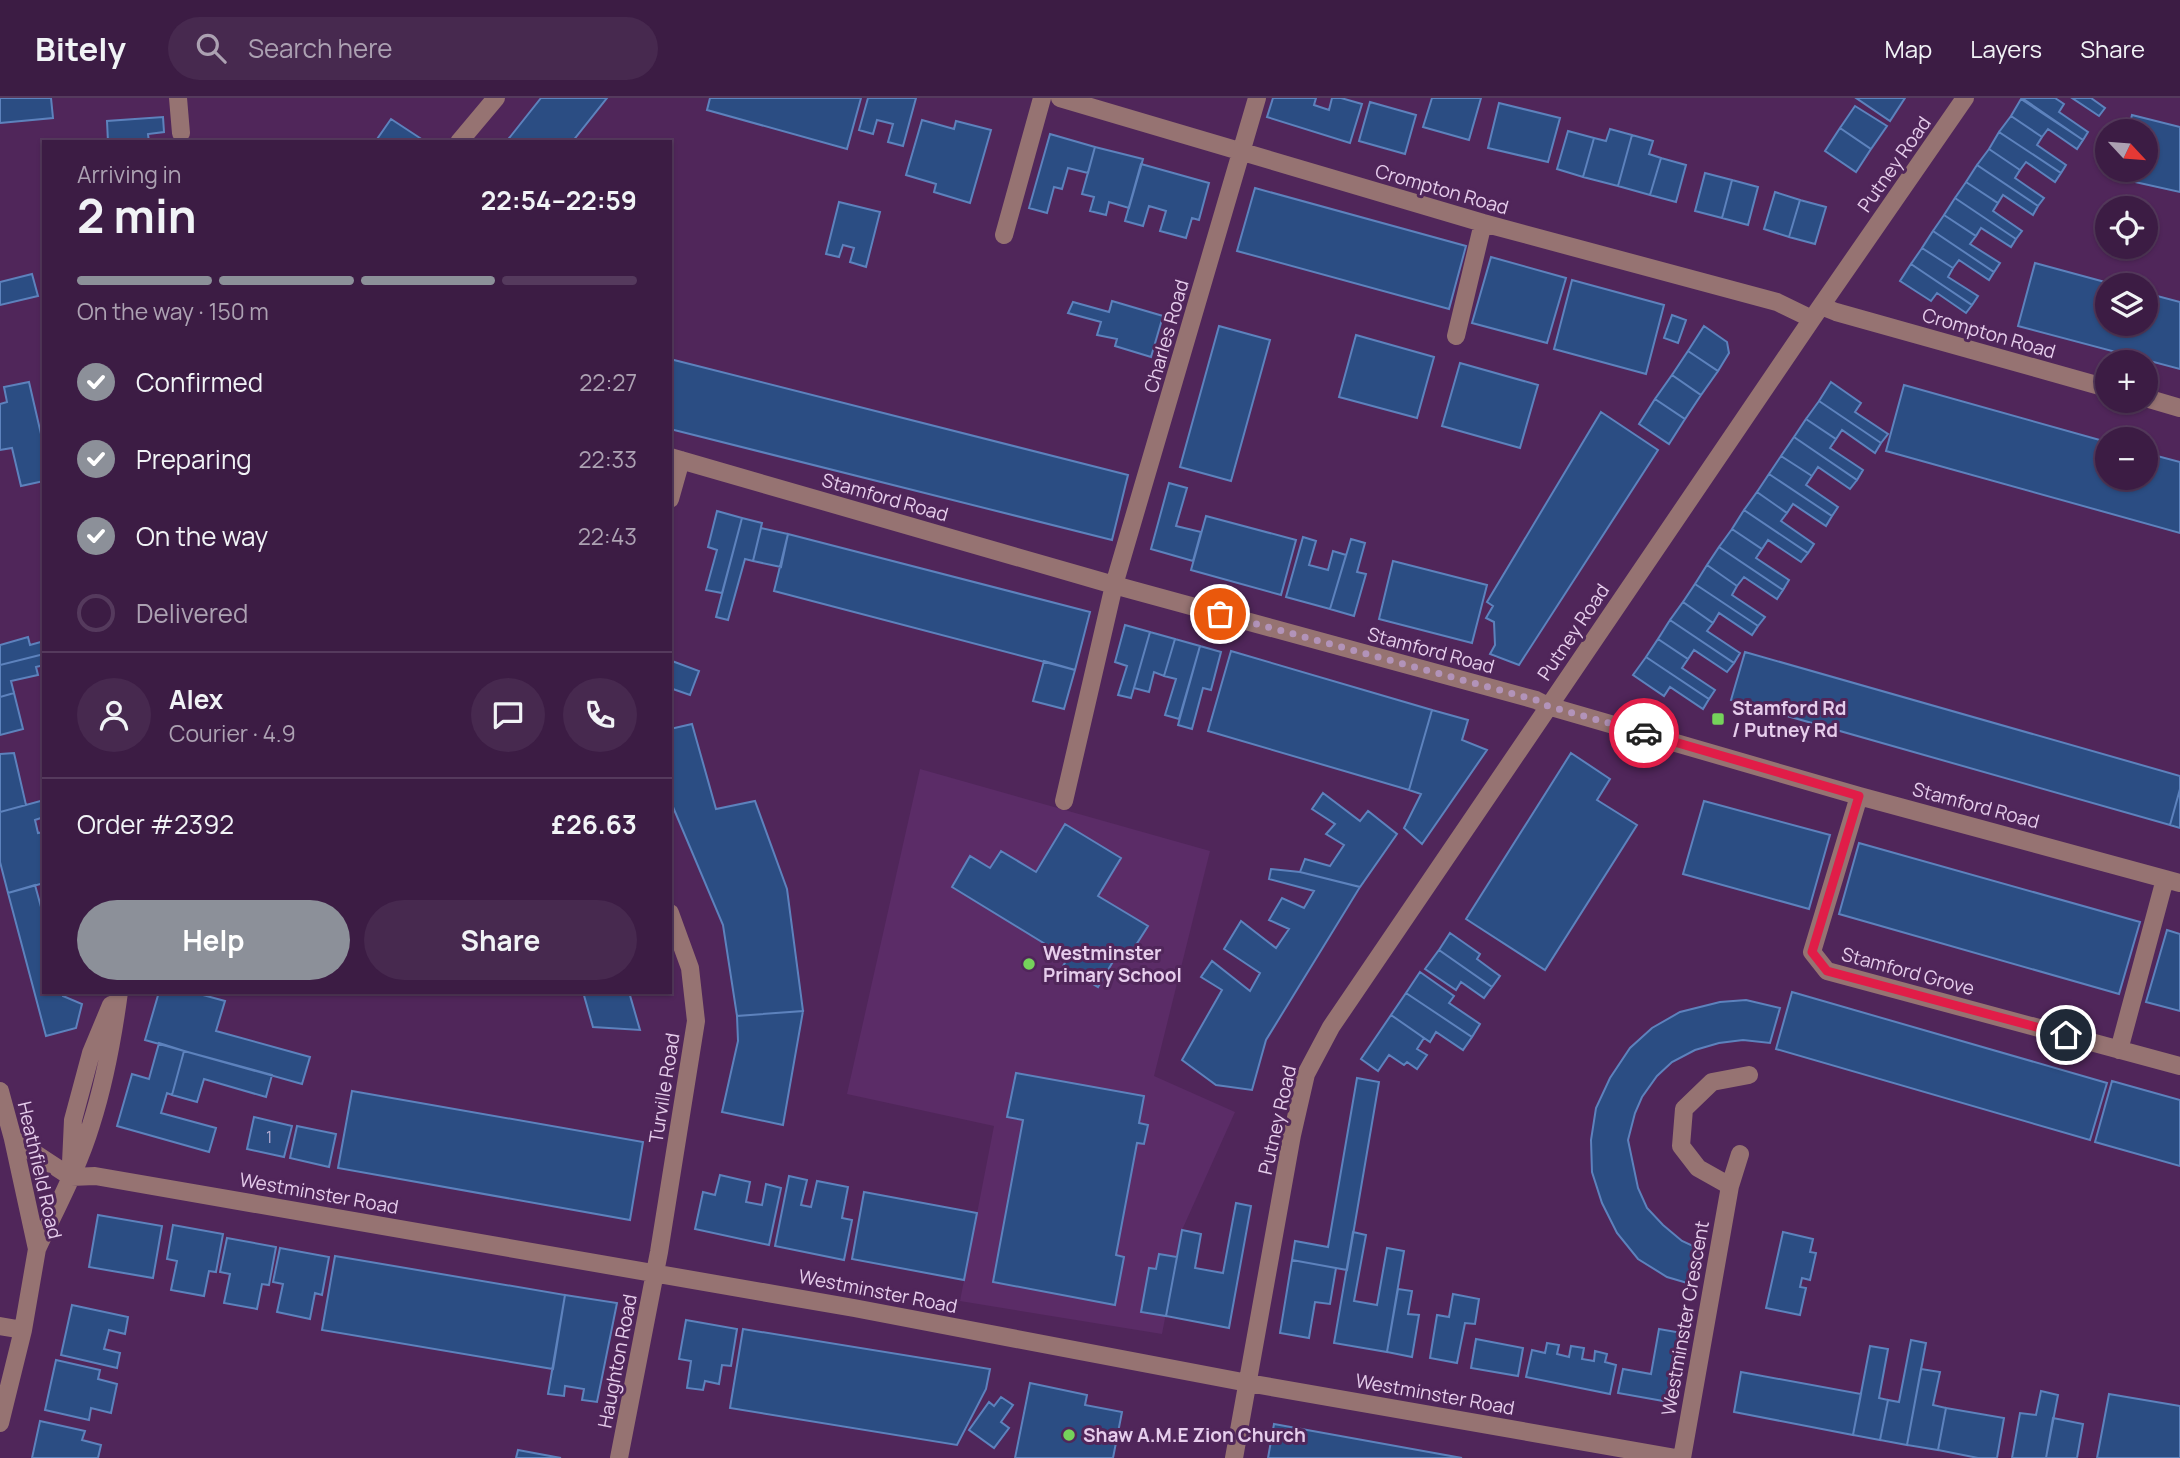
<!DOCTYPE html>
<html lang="en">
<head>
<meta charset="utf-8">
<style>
  body { margin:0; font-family:Manrope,sans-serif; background:#47294f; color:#f1f3f6; height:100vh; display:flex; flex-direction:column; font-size:26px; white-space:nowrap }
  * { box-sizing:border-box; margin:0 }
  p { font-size:23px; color:#aca1b2 }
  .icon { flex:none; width:38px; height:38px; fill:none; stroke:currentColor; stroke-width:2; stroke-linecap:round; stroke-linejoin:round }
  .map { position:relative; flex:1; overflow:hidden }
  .panel { position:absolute; left:42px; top:42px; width:630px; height:854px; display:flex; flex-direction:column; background:#3c1c44; border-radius:0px; box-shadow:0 2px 5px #0004,0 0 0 2px #553a5d }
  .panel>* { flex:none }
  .needle { width:46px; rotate:116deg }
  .controls { position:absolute; left:2095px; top:21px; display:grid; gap:14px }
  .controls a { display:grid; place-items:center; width:63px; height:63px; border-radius:50%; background:#3c1c44; box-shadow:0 2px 5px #0004,0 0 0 2px #553a5d; font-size:35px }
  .pin { position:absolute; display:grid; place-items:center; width:60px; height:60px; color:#fff; margin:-30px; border:4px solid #fff; border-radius:50%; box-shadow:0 2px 7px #0007 }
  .courier { position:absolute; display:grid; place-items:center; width:70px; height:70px; margin:-35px; border:5px solid #e11d48; border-radius:50%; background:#fff; color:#222; box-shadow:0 2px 9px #0007 }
  .head em { font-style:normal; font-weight:700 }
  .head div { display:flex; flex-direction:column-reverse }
  .head { display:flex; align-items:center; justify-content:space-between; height:119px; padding:0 35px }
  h1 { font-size:46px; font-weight:700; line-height:52px }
  .bar { display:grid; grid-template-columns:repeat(4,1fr); gap:10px 7px; align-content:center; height:84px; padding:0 35px }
  .bar i { height:9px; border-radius:5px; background:#553a5d }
  .bar .on { background:#8c9099 }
  .bar p { grid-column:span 4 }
  .line { display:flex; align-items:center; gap:18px; padding:0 35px; border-top:2px solid #553a5d }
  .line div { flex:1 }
  .round { display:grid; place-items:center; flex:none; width:74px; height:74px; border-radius:37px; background:#47294f }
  ol { padding:0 35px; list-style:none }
  li { display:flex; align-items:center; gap:21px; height:77px }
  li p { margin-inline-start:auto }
  li .icon { padding:7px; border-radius:50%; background:#8c9099; color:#fff; stroke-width:4 }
  li:last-child { color:#aca1b2 }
  li i { width:38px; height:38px; border:4px solid #553a5d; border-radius:50% }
  .button { display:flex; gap:14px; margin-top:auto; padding:14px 35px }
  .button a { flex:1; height:80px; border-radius:42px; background:#8c9099; color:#fff; font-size:28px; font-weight:700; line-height:80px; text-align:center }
  .button a+a { background:#47294f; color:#f1f3f6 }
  header { display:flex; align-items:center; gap:42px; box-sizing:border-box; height:98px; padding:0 35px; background:#3c1c44; border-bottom:2px solid #553a5d }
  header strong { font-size:33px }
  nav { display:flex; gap:38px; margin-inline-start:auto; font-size:24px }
  .search { width:490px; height:63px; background:#47294f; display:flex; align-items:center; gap:18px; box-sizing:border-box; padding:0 24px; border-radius:38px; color:#aca1b2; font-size:26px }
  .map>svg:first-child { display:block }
  .built { fill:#5b2c67 }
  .building { fill:#2b4d83; stroke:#5d82bd; stroke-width:2 }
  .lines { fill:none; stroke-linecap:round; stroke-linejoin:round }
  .minor { stroke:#967372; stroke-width:18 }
  .done { stroke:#b293b9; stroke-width:7; stroke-dasharray:0 12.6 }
  .route { stroke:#e11d48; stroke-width:9 }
  .poi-dot { fill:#75d25b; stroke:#50265a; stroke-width:2.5 }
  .labels { text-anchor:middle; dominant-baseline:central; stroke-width:6; stroke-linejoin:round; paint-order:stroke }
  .number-label { font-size:16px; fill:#b7add2 }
  .street-label { font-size:19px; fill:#e6cdec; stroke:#50265a }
  .poi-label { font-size:19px; font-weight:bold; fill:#e6cdec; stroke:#50265a; text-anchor:start }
</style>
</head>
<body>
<header>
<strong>Bitely</strong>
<div class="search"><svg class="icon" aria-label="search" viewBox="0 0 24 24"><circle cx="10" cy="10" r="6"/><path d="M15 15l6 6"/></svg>Search here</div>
<nav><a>Map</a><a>Layers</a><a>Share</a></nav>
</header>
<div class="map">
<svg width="2180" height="1360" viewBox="0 0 2180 1360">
  <rect width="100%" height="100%" fill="#50265a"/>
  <path class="built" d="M920,671L1210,753L1154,978L1235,1014L1182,1132L1162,1236L960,1203L994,1028L847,996Z"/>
  <path class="building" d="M0,0H51L53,20L0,25Z
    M541,0H607L572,44H506Z
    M710,0H861L847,51L707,12Z
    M868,0H916L903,48L888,44L893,26L877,22L873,36L859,32Z
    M1273,0H1316L1314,7L1329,12L1332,0H1341L1362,6L1350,45L1267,19Z
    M1432,0H1481L1469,42L1423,29Z
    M1856,0H1905L1890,23Z
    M2022,0H2055L2064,6L2059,14L2088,34L2083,42Z
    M2072,0H2091L2105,10L2099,18Z
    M2021,1L2083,42L2077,51L2048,31L2042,39L2011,18Z
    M1370,4L1416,17L1405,56L1359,43Z
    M1499,5L1560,20L1548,64L1488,50Z
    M1855,8L1887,28L1871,51L1840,30Z
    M2132,17L2180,29V94L2117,80L2119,72H2146V33H2128Z
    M2011,18L2042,39L2037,47L2066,67L2061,75L1999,34Z
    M163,19L164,34L148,36L149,44H108L107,23Z
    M391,21L423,42L422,44H375Z
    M922,22L954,31L956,23L991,32L970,105L934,94L936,86L906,77Z
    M1840,30L1871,51L1856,74L1825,53Z
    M1610,31L1632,37L1618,88L1583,79L1594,40L1606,43Z
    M1568,33L1594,40L1583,79L1557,71Z
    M1999,34L2061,75L2055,84L2026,64L2020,72L1989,51Z
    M1050,36L1095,49L1088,75L1068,70L1062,91L1054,89L1047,115L1029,110Z
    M1632,37L1653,43L1649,56L1661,60L1650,97L1618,88Z
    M1095,49L1143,61L1129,110L1109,104L1106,117L1090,113L1094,99L1082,96Z
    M1989,51L2020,72L2015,80L2044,100L2038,108L1977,67Z
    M1661,60L1686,67L1676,104L1650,97Z
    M1141,66L1209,85L1199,122L1192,120L1186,140L1160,133L1166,113L1149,108L1143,128L1125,123Z
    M1977,67L2038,108L2033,117L2003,97L1998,105L1966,84Z
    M1705,75L1732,82L1722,120L1695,113Z
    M1732,82L1758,89L1748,127L1722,120Z
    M1966,84L1998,105L1993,113L2022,133L2016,141L1955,100Z
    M1255,90L1466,148L1449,211L1237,153Z
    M1775,94L1800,102L1789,139L1764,131Z
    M1955,100L2016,141L2011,149L1981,130L1976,138L1944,117Z
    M1800,102L1826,109L1815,146L1789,139Z
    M839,104L880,114L866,169L850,164L854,150L843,147L839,159L826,156Z
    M1944,117L1976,138L1970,146L2000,165L1994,174L1933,133Z
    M1933,133L1994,174L1989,182L1959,162L1953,170L1922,150Z
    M1922,150L1953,170L1948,179L1978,198L1972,207L1911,166Z
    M1491,159L1566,180L1547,245L1472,225Z
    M2035,165L2116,187H2107V226H2146V195L2180,204V271L2018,228Z
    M1911,166L1972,207L1966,215L1937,195L1931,203L1900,183Z
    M32,176L38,198L0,207V184Z
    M1572,182L1664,207L1646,276L1554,251Z
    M1112,203L1163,218L1151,259L1115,248L1117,241L1097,237L1101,224L1068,215L1073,204L1109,214Z
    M1672,217L1686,222L1678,245L1664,240Z
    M1219,228L1270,242L1231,383L1180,369Z
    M1704,228L1727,244L1729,255L1718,273L1688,253Z
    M1356,237L1434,259L1417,320L1339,299Z
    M1688,253L1718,273L1701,297L1672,277Z
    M670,261L1128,377L1112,442L670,331Z
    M1460,265L1538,287L1520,350L1442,328Z
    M1672,277L1701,297L1685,321L1655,301Z
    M29,284L44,349V383L21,388L12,350L0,352V306L7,304L4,289Z
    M1831,284L1861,305L1855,314L1888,336L1881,345L1819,303Z
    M1904,287L2107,344V380H2146V355L2180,364V435L1886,353Z
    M1655,301L1685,321L1669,346L1639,326Z
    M1819,303L1881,345L1875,355L1842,332L1836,341L1806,321Z
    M1601,314L1658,352L1519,567L1490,556L1495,547L1494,524L1486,520L1493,508L1487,504Z
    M1806,321L1836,341L1830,350L1863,372L1857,382L1794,339Z
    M1794,339L1857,382L1850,391L1818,369L1812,378L1781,358Z
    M1781,358L1812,378L1806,387L1838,409L1832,418L1769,376Z
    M1769,376L1832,418L1826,428L1793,406L1787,415L1757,394Z
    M1169,385L1187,390L1176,428L1201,434L1193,463L1151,451Z
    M1757,394L1787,415L1781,423L1814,446L1808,455L1744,412Z
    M1744,412L1808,455L1801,464L1768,442L1762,451L1732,431Z
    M717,413L742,420L722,495L706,492L717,452L708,449Z
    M1206,418L1296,442L1281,497L1191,472Z
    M742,420L762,425L753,463L745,461L728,522L716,519Z
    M761,430L788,436L781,469L753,463Z
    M1732,431L1762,451L1756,460L1789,482L1783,492L1719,449Z
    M788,436L1090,514L1075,572L774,493Z
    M1303,439L1316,443L1309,467L1328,472L1333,453L1346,457L1330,511L1286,499Z
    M1351,441L1365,445L1357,474L1366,476L1354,518L1330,511Z
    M1719,449L1783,492L1777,501L1744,479L1737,488L1707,467Z
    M1393,463L1487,487L1472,545L1379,521Z
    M1707,467L1737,488L1732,497L1765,519L1758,528L1695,486Z
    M1695,486L1758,528L1752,537L1719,515L1713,525L1683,504Z
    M1683,504L1713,525L1707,533L1740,555L1734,565L1670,522Z
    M1670,522L1734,565L1727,574L1694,552L1688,561L1658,541Z
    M1125,527L1150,534L1131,600L1118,597L1127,568L1115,564Z
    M1150,534L1175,541L1164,578L1154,574L1149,594L1134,590Z
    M28,539L30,547L44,543V556L0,567V547Z
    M1175,541L1200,548L1179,621L1165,617L1176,581L1164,578Z
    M1658,541L1688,561L1682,570L1715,592L1709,601L1646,559Z
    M1200,548L1221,554L1211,592L1203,590L1192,631L1178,627Z
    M1231,553L1432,612L1409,692L1208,633Z
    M1745,554L2180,678V691L2170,727L1731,602Z
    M44,556V567L36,569L38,577L11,583L14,595L0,599V567Z
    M1646,559L1709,601L1703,611L1670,589L1664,598L1633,577Z
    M672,563L699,573L690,597L670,590Z
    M1044,563L1075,572L1064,611L1033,603Z
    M14,595L23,631L0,637V599Z
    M1432,612L1468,622L1462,642L1487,652L1422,746L1404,730L1421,696L1409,692Z
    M692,626L716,711L755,703L787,791L803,913L737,918L723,827L670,702V631Z
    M14,655L26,707L0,714V656Z
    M1571,655L1610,681L1597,702L1637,727L1545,872L1466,821Z
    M2180,691V730L2170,727Z
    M1323,695L1360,723L1368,713L1397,736L1360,789L1300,774L1305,761L1330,768L1344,747L1326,736L1335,726L1312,711Z
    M44,702V719L35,722L38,735L44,734V785L8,795L0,764V714Z
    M1704,703L1830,737L1809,811L1683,776Z
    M1065,726L1121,760L1098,798L1148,828L1127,861L1118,855L1098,889L1063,868L1068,860L952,789L970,758L990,770L1001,753L1036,774Z
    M1859,745L2140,824L2119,896L1839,816Z
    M1271,771L1300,774L1360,789L1266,942L1252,992L1216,987L1182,962L1222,892L1201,879L1212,863L1250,893L1260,875L1224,851L1241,823L1276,850L1289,831L1269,822L1282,800L1304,810L1314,793L1269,781Z
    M35,787L44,820V894H63V898L82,906L76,930L46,938L8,795Z
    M2167,832L2180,836V913L2146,904Z
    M1450,835L1480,856L1477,861L1500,878L1492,889L1439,852Z
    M1439,852L1492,889L1484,900L1461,884L1456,892L1425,871Z
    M1420,874L1454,898L1449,905L1480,926L1472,939L1406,895Z
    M159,894H192L225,903L216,933L310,959L302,986L145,942Z
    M583,894H629L640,932L593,929Z
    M1792,894L2107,985L2090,1042L1776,951Z
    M1406,895L1472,939L1463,952L1436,934L1430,944L1391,917Z
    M1746,902L1780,910L1770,945L1743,942L1719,945L1695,952L1672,964L1657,978L1642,999L1635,1015L1628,1042L1638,1090L1647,1110L1663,1127L1682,1143L1704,1153L1694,1187L1667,1179L1638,1161L1617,1135L1602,1105L1592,1074L1591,1042L1596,1010L1610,980L1630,950L1652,930L1680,914L1720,904Z
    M803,913L783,1027L722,1014L738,943L737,918Z
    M1391,917L1424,940L1417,951L1427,957L1417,971L1407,964L1404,967L1389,957L1378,973L1361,961Z
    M159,945L184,953L172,997L167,995L161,1015L216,1030L209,1054L117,1028L132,976L149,981Z
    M184,953L272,977L266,999L204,981L197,1004L172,997Z
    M1016,975L1144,998L1139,1025L1148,1027L1144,1046L1137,1045L1116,1157L1124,1159L1115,1207L993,1184L1023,1022L1007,1019Z
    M1357,980L1379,984L1347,1172L1292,1162L1295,1143L1328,1149Z
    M2112,983L2180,1002V1068L2095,1044Z
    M352,993L643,1044L630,1122L338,1070Z
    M254,1019L292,1028L284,1059L247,1051Z
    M297,1028L336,1036L329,1069L290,1060Z
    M720,1077L750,1084L746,1104L762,1107L766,1086L781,1090L769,1147L695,1131L703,1094L715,1097Z
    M789,1078L807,1082L801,1107L811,1109L817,1083L848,1089L842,1120L852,1122L844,1162L775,1148Z
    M864,1094L977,1115L964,1182L852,1161Z
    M1236,1105L1251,1108L1229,1230L1166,1218L1182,1132L1201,1136L1195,1170L1223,1175Z
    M98,1117L162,1128L153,1180L89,1169Z
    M173,1127L223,1136L216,1174L209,1173L204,1198L171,1192L177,1163L167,1161Z
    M1353,1134L1366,1137L1354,1203L1377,1207L1387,1150L1404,1153L1387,1254L1334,1245Z
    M1783,1134L1813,1141L1810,1154L1816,1155L1810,1182L1802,1180L1800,1189L1806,1190L1800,1217L1766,1210Z
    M227,1140L276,1149L269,1187L262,1186L257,1211L224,1205L230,1176L220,1174Z
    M280,1150L329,1159L322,1197L315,1195L310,1221L277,1214L283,1186L273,1184Z
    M1159,1156L1177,1159L1166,1218L1141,1214L1149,1170L1156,1171Z
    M335,1158L565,1197L553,1271L322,1232Z
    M1292,1162L1336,1170L1330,1206L1315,1204L1309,1240L1280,1235Z
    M1398,1191L1412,1193L1408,1216L1419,1217L1412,1259L1387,1254Z
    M1453,1196L1479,1201L1475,1226L1465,1225L1457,1265L1430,1260L1437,1217L1449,1219Z
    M565,1197L617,1205L597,1304L582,1302L584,1291L565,1288L564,1298L548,1296Z
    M72,1207L128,1219L125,1236L109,1232L104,1251L120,1255L117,1270L61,1257Z
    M686,1222L737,1231L731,1268L722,1267L719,1286L705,1283L703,1292L687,1290L691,1263L679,1261Z
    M743,1231L990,1271L986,1291L957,1347L730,1310Z
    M1659,1231L1682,1235L1669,1304L1618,1295L1623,1271L1651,1276Z
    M1476,1241L1523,1250L1518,1278L1471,1270Z
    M1911,1242L1926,1245L1907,1347L1880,1342L1888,1302L1899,1304Z
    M1547,1245L1559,1247L1557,1256L1569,1259L1571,1248L1584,1250L1582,1261L1594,1263L1595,1253L1607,1256L1605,1264L1616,1267L1610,1296L1526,1279L1532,1252L1545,1255Z
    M1870,1248L1888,1251L1879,1300L1888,1302L1880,1342L1853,1337Z
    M56,1262L100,1272L98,1281L117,1286L111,1315L91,1310L89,1322L45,1312Z
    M1921,1271L1940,1274L1933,1307L1946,1310L1938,1352L1907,1347Z
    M1741,1274L1861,1296L1853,1337L1734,1314Z
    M1030,1285L1087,1297L1085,1307L1122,1314L1113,1360H1015Z
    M2041,1293L2058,1297L2046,1360H2012L2020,1315L2036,1317Z
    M2109,1296L2180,1308V1360H2097Z
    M1001,1299L1013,1307L1001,1324L1009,1330L994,1350L969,1332L989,1304L994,1308Z
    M1946,1310L2004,1320L1997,1360H1978L1938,1352Z
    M2053,1320L2083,1326L2077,1360H2046Z
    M40,1323L85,1333L82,1342L101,1347L98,1360H32Z
    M1274,1326L1462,1360H1268Z
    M518,1352L561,1360H516Z"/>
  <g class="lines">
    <path class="minor" d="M178,0L181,35
      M1060,0L1483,125L1777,204L1812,221
      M459,44L496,0
      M1004,137L1042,0
      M1821,208L1836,214L2107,290
      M1456,238L1483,125
      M2146,300L2180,310
      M670,359L1114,487L1536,602L1548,608L1859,698L2180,785
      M670,401L681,362
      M1859,698L1812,854L1827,873L2180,968
      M1064,703L1114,487L1257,0
      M2119,952L2165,781
      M0,993L13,1041L37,1151L23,1232L0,1325
      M13,1041L71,1079L95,1078L854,1210L1248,1285L1676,1360
      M71,1065L73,1022L91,955L111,907
      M1730,1088L1698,1070L1681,1048L1684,1011L1712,984L1749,977
      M37,1151C56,1110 78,1070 91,1027C105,983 113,939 119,894
      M0,1228L23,1232
      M619,1360L659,1154L696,923L690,870L670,815
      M1234,1360L1292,1037L1306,976L1331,929L1812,221L1965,0
      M1682,1360L1730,1088L1740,1056"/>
  </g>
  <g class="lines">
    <path class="done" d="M1220,516L1536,602L1548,608L1644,635"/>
    <path class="route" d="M1644,635L1859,698L1812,854L1827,873L2066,937"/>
  </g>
  <g class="poi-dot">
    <rect x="1711" y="614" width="14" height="14" rx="3.5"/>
    <circle cx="1029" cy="866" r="7"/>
    <circle cx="1069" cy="1337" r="7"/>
  </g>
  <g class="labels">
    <g class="number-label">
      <text x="269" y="1039">1</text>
    </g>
    <g class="street-label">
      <text transform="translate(1894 66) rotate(-55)">Putney Road</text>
      <text transform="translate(1442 91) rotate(16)">Crompton Road</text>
      <text transform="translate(1989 235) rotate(16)">Crompton Road</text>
      <text transform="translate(1166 238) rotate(-74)">Charles Road</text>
      <text transform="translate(885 399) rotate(16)">Stamford Road</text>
      <text transform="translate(1573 534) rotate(-56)">Putney Road</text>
      <text transform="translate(1431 552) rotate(15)">Stamford Road</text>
      <text transform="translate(1976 707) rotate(15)">Stamford Road</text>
      <text transform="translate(1908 873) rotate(15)">Stamford Grove</text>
      <text transform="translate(664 990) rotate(-81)">Turville Road</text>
      <text transform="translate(1277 1022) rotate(-77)">Putney Road</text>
      <text transform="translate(40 1072) rotate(77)">Heathfield Road</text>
      <text transform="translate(319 1095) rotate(10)">Westminster Road</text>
      <text transform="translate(878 1193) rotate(11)">Westminster Road</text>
      <text transform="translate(1685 1220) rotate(-80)">Westminster Crescent</text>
      <text transform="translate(617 1263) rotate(-79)">Haughton Road</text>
      <text transform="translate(1435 1296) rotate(10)">Westminster Road</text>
    </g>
    <g class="poi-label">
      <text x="1732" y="610">Stamford Rd<tspan x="1732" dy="22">/ Putney Rd</tspan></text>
      <text x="1043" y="855">Westminster<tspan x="1043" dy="22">Primary School</tspan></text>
      <text x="1083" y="1337">Shaw A.M.E Zion Church</text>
    </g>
  </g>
</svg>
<div class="controls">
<a><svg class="needle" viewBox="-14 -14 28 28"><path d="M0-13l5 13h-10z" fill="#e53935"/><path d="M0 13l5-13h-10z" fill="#aca1b2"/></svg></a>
<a><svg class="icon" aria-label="locate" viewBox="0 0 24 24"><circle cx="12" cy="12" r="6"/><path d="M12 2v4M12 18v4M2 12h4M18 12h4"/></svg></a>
<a><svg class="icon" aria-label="layers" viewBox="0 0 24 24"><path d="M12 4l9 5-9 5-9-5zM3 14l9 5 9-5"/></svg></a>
<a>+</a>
<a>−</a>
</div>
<div class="pin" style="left:1220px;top:516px;background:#ea580c"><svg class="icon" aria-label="bag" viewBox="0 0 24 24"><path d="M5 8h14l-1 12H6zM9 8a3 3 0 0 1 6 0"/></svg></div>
<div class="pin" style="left:2066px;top:937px;background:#1f2937"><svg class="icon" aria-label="home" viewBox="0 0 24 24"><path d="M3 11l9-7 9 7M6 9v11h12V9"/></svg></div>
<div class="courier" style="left:1644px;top:635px"><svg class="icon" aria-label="car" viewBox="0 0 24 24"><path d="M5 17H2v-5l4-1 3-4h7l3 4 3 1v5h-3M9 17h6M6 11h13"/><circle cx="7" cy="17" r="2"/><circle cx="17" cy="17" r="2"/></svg></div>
<section class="panel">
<div class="head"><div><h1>2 min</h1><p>Arriving in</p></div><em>22:54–22:59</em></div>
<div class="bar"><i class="on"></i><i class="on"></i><i class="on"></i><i></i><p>On the way · 150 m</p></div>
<ol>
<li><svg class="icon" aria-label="check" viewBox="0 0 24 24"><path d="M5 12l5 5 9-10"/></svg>Confirmed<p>22:27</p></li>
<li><svg class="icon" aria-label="check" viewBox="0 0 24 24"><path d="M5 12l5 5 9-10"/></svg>Preparing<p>22:33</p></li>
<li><svg class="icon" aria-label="check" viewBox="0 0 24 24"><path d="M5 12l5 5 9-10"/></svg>On the way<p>22:43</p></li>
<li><i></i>Delivered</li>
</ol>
<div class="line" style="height:126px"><a class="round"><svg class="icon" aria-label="person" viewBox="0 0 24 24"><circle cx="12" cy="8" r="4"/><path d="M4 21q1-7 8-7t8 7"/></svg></a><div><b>Alex</b><p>Courier · 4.9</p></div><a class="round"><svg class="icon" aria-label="chat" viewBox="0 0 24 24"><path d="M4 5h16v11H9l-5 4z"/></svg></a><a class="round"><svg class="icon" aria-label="phone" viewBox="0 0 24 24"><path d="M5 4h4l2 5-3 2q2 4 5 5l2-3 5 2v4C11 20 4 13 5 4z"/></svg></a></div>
<div class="line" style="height:91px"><div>Order #2392</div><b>£26.63</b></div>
<div class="button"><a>Help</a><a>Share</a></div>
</section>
</div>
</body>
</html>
